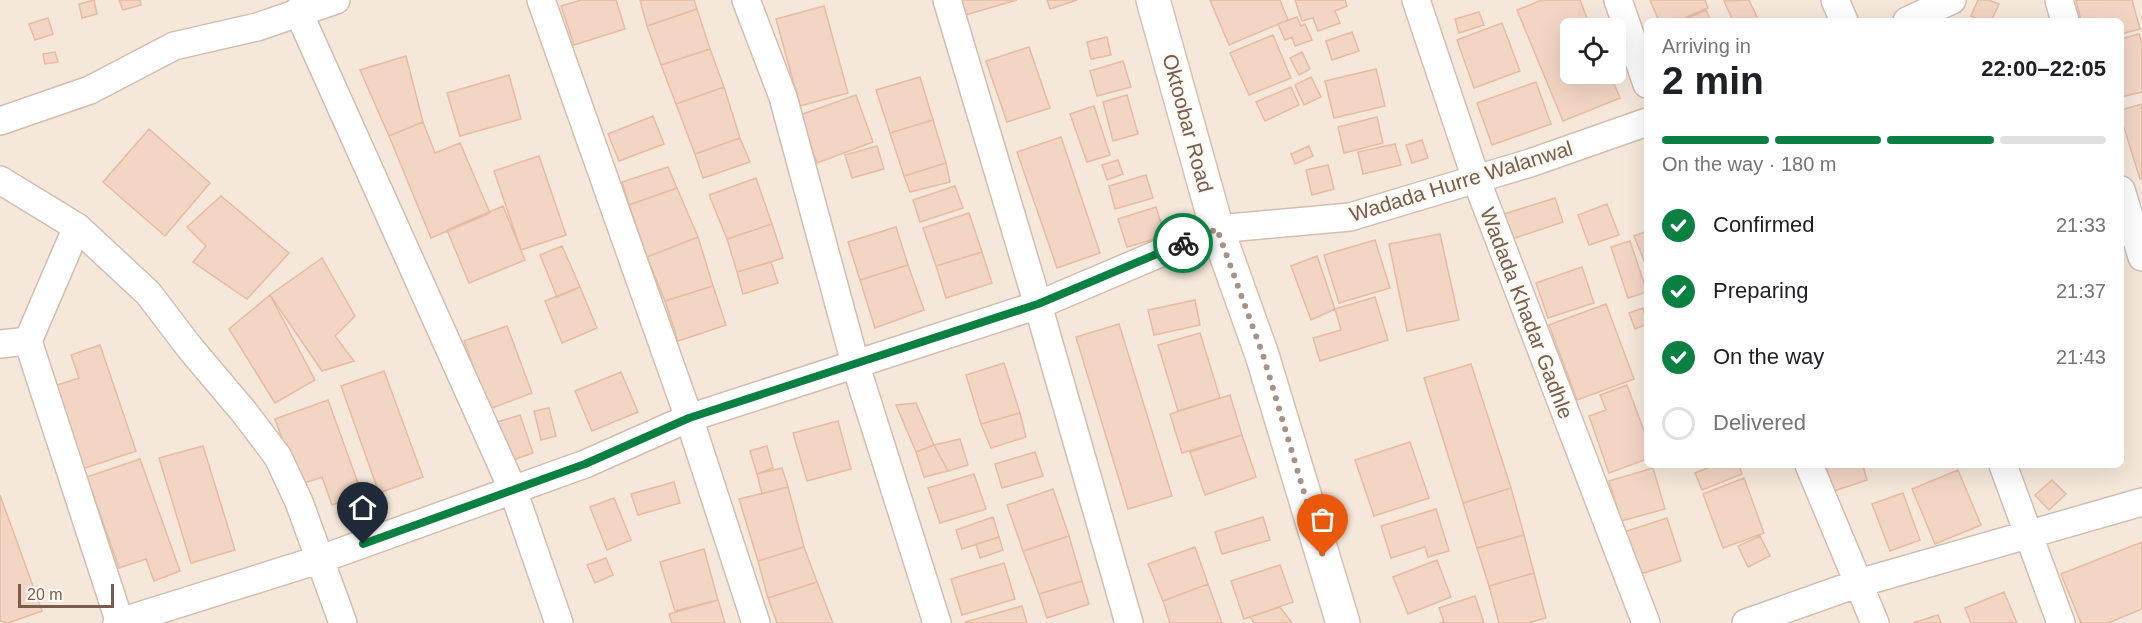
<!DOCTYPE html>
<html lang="en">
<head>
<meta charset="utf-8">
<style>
  body { margin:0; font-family:Helvetica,sans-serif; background:#f2f2f2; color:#202124; height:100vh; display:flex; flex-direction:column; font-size:22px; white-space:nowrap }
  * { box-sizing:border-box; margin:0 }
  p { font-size:20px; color:#757577 }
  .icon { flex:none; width:33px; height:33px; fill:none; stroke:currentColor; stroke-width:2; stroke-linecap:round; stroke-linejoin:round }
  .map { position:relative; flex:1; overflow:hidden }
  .drawer { position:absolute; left:1644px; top:18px; width:480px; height:450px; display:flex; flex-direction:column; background:#fff; border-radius:9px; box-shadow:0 6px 24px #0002 }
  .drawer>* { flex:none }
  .fabs { position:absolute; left:1560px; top:18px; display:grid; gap:12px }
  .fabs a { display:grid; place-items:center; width:66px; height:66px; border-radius:9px; background:#fff; box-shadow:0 6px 24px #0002; font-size:30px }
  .scale { position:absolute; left:18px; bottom:15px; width:96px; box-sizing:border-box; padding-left:6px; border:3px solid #7a5c4d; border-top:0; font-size:16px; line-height:21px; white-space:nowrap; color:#7a5c4d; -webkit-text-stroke:4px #fffaf3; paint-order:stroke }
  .pin { position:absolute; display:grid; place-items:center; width:51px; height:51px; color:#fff; margin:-62px -26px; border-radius:50% 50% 50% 0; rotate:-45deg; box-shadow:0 0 6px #0007 }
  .pin .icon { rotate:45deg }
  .courier { position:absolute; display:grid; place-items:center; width:60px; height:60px; margin:-30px; border:4px solid #0b8043; border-radius:50%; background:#fff; color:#222; box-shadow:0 2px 8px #0007 }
  .headline em { font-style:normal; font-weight:700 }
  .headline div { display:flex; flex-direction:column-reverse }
  .headline { display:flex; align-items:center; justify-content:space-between; height:102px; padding:0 18px }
  h1 { font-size:39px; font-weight:700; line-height:45px }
  .bar { display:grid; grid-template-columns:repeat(4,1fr); gap:9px 6px; align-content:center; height:72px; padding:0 18px }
  .bar i { height:8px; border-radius:4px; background:#e0e0e0 }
  .bar .current { background:#0b8043 }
  .bar p { grid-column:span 4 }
  ol { padding:0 18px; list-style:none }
  li { display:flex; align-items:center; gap:18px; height:66px }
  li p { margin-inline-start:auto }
  li .icon { padding:6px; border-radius:50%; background:#0b8043; color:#fff; stroke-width:4 }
  li:last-child { color:#757577 }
  li i { width:33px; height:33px; border:3px solid #e0e0e0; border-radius:50% }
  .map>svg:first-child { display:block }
  .residential { fill:#f5e8da; fill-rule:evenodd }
  .building { fill:#f3d5c3; stroke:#e6bba3; stroke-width:1.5 }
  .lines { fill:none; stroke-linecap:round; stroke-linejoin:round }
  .street-casing { stroke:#d1beb0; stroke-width:30 }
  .secondary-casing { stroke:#d6c0b0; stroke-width:36 }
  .street { stroke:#fff; stroke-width:27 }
  .secondary { stroke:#fff; stroke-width:33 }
  .done { stroke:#a89285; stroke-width:6; stroke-dasharray:0 10.8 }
  .route { stroke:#0b8043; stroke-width:8 }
  .labels { text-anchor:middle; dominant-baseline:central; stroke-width:5; stroke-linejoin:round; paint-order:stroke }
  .street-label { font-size:21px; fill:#7a5c4d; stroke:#fffaf3 }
</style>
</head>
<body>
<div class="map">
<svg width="2142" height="623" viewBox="0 0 2142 623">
  <rect width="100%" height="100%" fill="#fdf6ec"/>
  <path class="residential" d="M0,0H2142V623H0ZM1647,21H2121V465H1647ZM1570,28H1616V74H1570Z"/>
  <path class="building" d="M94,0L97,14L82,18L79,4Z
    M119,0H140L141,5L123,10Z
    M581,0H616L625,29L574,45L561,6Z
    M640,0H694L697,9L647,26Z
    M960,0H1017L965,15Z
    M1047,0H1077L1050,9Z
    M1210,0H1280L1288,20L1229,45Z
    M1295,0H1345L1347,6L1335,11L1340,23L1318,31L1313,18L1302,21Z
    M1542,0H1580L1591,28H1570V74H1610L1620,98L1563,121L1517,10Z
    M1650,0H1705L1708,8L1677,21H1659Z
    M1749,0L1759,21H1733L1724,1Z
    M1978,0H1989L1999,4L1991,21H1982L1971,16Z
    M2076,0H2132L2140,29L2121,34V21H2081Z
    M824,6L848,93L800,106L776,19Z
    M697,9L710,49L661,65L647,26Z
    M1706,10L1711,21H1681Z
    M1479,12L1484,25L1459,33L1455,19Z
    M1297,17L1301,26L1305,24L1312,40L1295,46L1292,37L1285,40L1278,24Z
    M48,18L53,34L35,40L29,24Z
    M1502,23L1520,71L1474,88L1457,40Z
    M1352,32L1359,51L1332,60L1326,41Z
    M2139,34L2142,44V92L2121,97V39Z
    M1273,35L1291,78L1249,95L1230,53Z
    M1107,37L1111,55L1091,59L1087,42Z
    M1029,47L1050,108L1007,122L986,61Z
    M710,49L724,87L676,104L661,65Z
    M55,52L58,62L45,64L43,54Z
    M1302,52L1310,69L1299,75L1290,58Z
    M406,56L423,122L389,136L360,70Z
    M1123,61L1131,87L1097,96L1090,71Z
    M1376,69L1385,106L1334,118L1325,81Z
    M509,75L521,119L460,136L447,93Z
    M920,77L933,120L890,133L876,90Z
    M1311,77L1321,97L1304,105L1295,85Z
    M1536,82L1551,124L1492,145L1477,103Z
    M724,87L740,138L695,154L676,104Z
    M1291,87L1299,105L1265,121L1256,102Z
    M856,95L873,142L817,163L800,115Z
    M1127,95L1138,134L1113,141L1103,102Z
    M2142,104V178L2140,179L2121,118V110Z
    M1094,106L1110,155L1087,162L1070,114Z
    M653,116L664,144L619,161L608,134Z
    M1377,117L1383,143L1344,153L1338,127Z
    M933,120L946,163L904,176L890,133Z
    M423,122L435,153L460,143L490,213L431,238L389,136Z
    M149,129L210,183L165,236L103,182Z
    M1061,137L1100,253L1057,268L1017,152Z
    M740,138L750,162L703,178L695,154Z
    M1422,140L1428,158L1412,163L1406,145Z
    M1395,144L1401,165L1363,174L1358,152Z
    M877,146L884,169L852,178L845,155Z
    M1309,146L1313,156L1295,164L1291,154Z
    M539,156L566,235L521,250L494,171Z
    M1118,160L1123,174L1107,180L1102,165Z
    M946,163L950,182L910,192L904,176Z
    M1328,165L1334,189L1312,195L1306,170Z
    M668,167L677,188L629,205L622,182Z
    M1146,175L1153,198L1115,209L1109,186Z
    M756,178L772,224L727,239L709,195Z
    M955,186L963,208L920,222L913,200Z
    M677,188L698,237L647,257L629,205Z
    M221,196L289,253L247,299L193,262L206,246L187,227Z
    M1555,198L1563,222L1509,240L1501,215Z
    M1607,204L1619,235L1589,245L1578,215Z
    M503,206L525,260L469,283L447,230Z
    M1156,207L1165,236L1127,247L1118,219Z
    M969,213L982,252L936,266L923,228Z
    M772,224L783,258L737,272L727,239Z
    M896,227L908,265L860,280L848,242Z
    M1647,231V268L1634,236Z
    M1440,234L1459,320L1407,331L1389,244Z
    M698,237L713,286L665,301L647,257Z
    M1375,240L1390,288L1339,303L1324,255Z
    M1630,241L1647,292L1628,298L1611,247Z
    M562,246L580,287L557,297L540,255Z
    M982,252L992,283L946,298L936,266Z
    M1317,256L1335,309L1311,320L1291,266Z
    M322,258L355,316L335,336L354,361L322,371L270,295Z
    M771,262L778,283L743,294L737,272Z
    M908,265L924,310L875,328L860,280Z
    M1582,267L1594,303L1548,318L1536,283Z
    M713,286L726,325L678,341L665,301Z
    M580,287L597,328L562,343L545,301Z
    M270,295L315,380L275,403L229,329Z
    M1375,297L1388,340L1320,361L1313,338L1341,330L1335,309Z
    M1195,300L1200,325L1154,335L1148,310Z
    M1606,304L1634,379L1577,400L1549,325Z
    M1643,308L1647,324L1635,329L1629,313Z
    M1119,324L1172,496L1128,509L1076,337Z
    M507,326L532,393L489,409L464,341Z
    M1200,333L1220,398L1178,411L1158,345Z
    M100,345L136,451L82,469L54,386L79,378L71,355Z
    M1004,363L1020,413L981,424L966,375Z
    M1471,364L1511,488L1463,503L1424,378Z
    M384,371L423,477L379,493L341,386Z
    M621,372L638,412L592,431L575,391Z
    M1627,385L1647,439V459L1609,473L1589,416L1606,410L1600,395Z
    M1230,395L1242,435L1182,453L1170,414Z
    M328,400L362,494L332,505L322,477L299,485L275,419Z
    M916,403L934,445L916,452L896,405Z
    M549,408L556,436L541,440L534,411Z
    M1020,413L1026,437L991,448L981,424Z
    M520,415L533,453L504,463L491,424Z
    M838,421L851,469L807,481L793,433Z
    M1242,435L1256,477L1205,495L1190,452Z
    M960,439L968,465L948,471L934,445Z
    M1410,442L1429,498L1374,516L1355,460Z
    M934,445L948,471L924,477L916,452Z
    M203,446L235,550L191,563L159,458Z
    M767,446L773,468L757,474L750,451Z
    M1035,452L1043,476L1002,488L995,464Z
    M140,459L180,571L154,581L146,559L119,568L87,477Z
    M1715,465H1739L1742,474L1702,490L1695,473Z
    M1836,465H1863L1867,480L1834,491L1826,468Z
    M782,468L788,487L762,494L757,474Z
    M1653,468L1665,509L1621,521L1609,481Z
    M1958,470L1981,525L1935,544L1912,489Z
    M974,474L986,509L940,523L928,488Z
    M1744,478L1764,533L1723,548L1703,494Z
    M2052,480L2066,494L2049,510L2035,495Z
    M674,482L680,503L638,515L631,494Z
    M788,487L804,547L758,561L739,499Z
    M1511,488L1524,535L1477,548L1463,503Z
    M1053,489L1069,536L1023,551L1007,505Z
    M1903,493L1920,540L1890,551L1872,504Z
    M0,495L42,611L8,623L0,621Z
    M614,498L631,540L607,550L590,507Z
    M1436,509L1449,551L1428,557L1425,547L1391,558L1381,526Z
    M993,517L999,537L962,549L956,530Z
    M1263,517L1270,540L1222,554L1215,532Z
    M1667,518L1681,561L1638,575L1624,532Z
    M1524,535L1534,573L1489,586L1477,548Z
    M1069,536L1082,581L1039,594L1023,551Z
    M1760,536L1770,556L1748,567L1738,546Z
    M999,537L1003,550L980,558L976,544Z
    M2142,542V609L2108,623H2081L2061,574Z
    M804,547L817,582L768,598L758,561Z
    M1195,547L1208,584L1163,601L1148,564Z
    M704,549L718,600L675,611L660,562Z
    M606,558L613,575L595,583L587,565Z
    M1437,560L1451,597L1408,614L1393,577Z
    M1004,563L1015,599L962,615L951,579Z
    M1280,565L1293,602L1244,619L1231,581Z
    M1534,573L1546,618L1528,623H1499L1489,586Z
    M1082,581L1089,604L1047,618L1039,594Z
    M817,582L833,623H777L768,598Z
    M1208,584L1222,623H1170L1163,601Z
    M2004,592L2017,623H1971L1965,608Z
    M1475,596L1484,623H1439L1444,622L1439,608Z
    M718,600L725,623H672L669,614Z
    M1022,606L1027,623H965V622Z
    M1280,607L1292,623H1254L1250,617Z
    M1938,615L1941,623H1913Z"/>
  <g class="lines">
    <defs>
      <path id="street" d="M541,0L689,418L756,623
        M746,0L783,97L855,363L937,623
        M947,0L1038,305L1129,623
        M1416,0L1476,179L1646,623
        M1618,0L1647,84
        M1835,0L1844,21
        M2059,0L2065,21
        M298,11L513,490L559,623
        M1907,21L1952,0
        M0,121L90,90L174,46L257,27L336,0
        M0,180L77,227L148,293L190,348L244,412L278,457L299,502L343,623
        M2121,190L2142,257
        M77,227L28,341L120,623
        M0,344L28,341
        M1809,465L1875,623
        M2003,465L2061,623
        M117,623L321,559L585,464L689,418L1038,305L1217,229L1350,217L1530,163L1647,122
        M1746,623L1859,583L2142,502"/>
      <path id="secondary" d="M1153,0L1217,229L1262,355L1343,623"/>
    </defs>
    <use href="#street" class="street-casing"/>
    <use href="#secondary" class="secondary-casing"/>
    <use href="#street" class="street"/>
    <use href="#secondary" class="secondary"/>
  </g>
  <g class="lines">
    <path class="done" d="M1183,243L1217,229L1263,355L1323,556"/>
    <path class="route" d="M363,544L585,464L689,418L1038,304L1183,243"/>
  </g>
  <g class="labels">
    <g class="street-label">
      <text transform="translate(1188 123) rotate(75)">Oktoobar Road</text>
      <text transform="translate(1461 181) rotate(-17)">Wadada Hurre Walanwal</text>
      <text transform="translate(1527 313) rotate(69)">Wadada Khadar Gadhle</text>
    </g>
  </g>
</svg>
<div class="fabs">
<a><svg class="icon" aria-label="locate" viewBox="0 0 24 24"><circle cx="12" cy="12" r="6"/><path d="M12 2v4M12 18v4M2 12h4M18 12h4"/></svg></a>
</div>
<div class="scale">20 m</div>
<div class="pin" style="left:1323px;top:556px;background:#ea580c"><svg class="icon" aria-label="bag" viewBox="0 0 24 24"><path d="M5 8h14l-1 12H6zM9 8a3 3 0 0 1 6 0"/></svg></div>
<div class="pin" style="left:363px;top:544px;background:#1f2937"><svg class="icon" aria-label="home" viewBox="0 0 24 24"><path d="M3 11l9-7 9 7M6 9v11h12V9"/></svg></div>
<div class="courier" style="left:1183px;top:243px"><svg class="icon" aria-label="bike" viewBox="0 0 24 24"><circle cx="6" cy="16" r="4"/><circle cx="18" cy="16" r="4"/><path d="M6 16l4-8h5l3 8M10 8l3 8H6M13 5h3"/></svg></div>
<section class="drawer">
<div class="headline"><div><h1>2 min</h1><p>Arriving in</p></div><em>22:00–22:05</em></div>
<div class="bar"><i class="current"></i><i class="current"></i><i class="current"></i><i></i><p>On the way · 180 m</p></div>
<ol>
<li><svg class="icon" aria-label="check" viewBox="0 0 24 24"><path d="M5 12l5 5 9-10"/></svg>Confirmed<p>21:33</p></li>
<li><svg class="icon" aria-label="check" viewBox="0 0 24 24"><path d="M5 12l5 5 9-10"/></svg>Preparing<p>21:37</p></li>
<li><svg class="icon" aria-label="check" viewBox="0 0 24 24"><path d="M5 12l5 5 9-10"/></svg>On the way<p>21:43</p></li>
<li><i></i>Delivered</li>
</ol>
</section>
</div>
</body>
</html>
